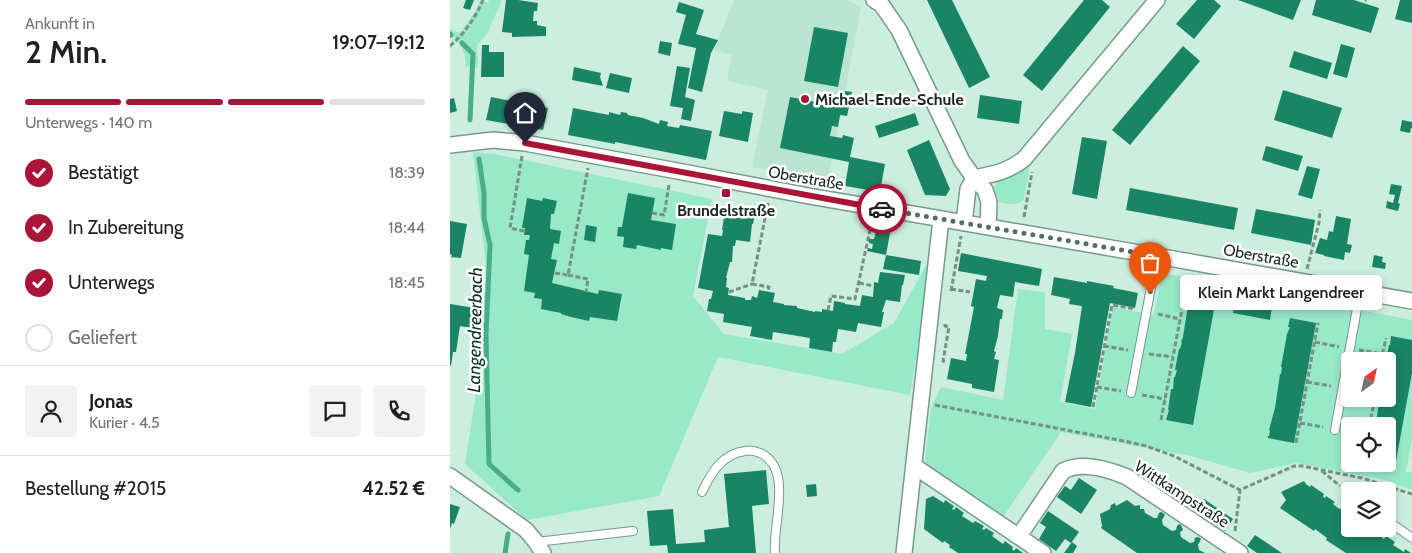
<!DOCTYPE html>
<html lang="de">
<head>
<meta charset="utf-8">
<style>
  body { margin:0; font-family:Cabin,sans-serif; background:#f2f2f2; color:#202124; height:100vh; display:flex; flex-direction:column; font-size:19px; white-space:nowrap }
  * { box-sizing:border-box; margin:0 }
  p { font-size:16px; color:#757577 }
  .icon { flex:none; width:28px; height:28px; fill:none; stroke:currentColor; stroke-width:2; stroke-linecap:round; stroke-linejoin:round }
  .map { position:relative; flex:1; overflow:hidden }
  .sheet { display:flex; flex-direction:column; background:#fff; width:450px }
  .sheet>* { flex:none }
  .needle { width:32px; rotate:33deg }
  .controls { position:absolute; left:891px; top:352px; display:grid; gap:10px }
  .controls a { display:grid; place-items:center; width:55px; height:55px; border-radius:5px; background:#fff; box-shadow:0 2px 8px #0003; font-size:25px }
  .pin { position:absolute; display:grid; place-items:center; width:42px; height:42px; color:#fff; margin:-51px -21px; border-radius:50% 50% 50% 0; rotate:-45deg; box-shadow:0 0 5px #0007 }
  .pin .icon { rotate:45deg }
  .courier { position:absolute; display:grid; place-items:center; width:50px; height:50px; margin:-25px; border:4px solid #aa1436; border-radius:50%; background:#fff; color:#222; box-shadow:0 1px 6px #0007 }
  .bubble { position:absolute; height:35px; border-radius:5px; background:#fff; box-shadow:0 2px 8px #0003; font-size:16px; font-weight:600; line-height:35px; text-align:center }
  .head em { font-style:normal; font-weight:600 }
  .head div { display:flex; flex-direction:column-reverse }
  .head { display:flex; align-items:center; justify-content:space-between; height:85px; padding:0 25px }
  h1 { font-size:32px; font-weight:600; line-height:38px }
  .bar { display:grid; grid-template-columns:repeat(4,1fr); gap:8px 5px; align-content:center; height:60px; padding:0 25px }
  .bar i { height:6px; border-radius:4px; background:#e0e0e0 }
  .bar .on { background:#aa1436 }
  .bar p { grid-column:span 4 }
  .line { display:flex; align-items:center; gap:12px; padding:0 25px; border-top:1px solid #e0e0e0 }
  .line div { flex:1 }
  .round { display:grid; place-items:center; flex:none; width:52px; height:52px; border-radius:5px; background:#f2f2f2 }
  ol { padding:0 25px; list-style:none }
  li { display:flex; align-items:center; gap:15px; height:55px }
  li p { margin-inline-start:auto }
  li .icon { padding:5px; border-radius:50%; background:#aa1436; color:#fff; stroke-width:4 }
  li:last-child { color:#757577 }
  li i { width:28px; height:28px; border:2px solid #e0e0e0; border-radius:50% }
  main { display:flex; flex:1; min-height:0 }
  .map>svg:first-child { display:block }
  .built { fill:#b9e5d2 }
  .green { fill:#97e9c8; fill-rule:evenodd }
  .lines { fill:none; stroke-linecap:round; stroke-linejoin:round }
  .stream { stroke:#4aac89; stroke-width:5 }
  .building { fill:#198565 }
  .service-casing { stroke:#78998b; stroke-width:10 }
  .minor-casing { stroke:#78998b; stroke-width:18 }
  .path { stroke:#779086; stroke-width:3; stroke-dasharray:5 2.5; stroke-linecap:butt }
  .service { stroke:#fff; stroke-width:8 }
  .minor { stroke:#fff; stroke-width:15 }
  .done { stroke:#586d64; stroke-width:5; stroke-dasharray:0 9 }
  .route { stroke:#aa1436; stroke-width:6 }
  .poi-dot { fill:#aa1436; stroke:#fff; stroke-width:2 }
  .labels { text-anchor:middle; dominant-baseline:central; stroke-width:5; stroke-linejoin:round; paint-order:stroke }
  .poi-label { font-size:16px; font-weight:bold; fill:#1a2722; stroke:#fff; text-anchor:start }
  .street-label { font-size:16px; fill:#1a2722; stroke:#fff }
  .water-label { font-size:18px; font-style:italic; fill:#063325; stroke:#fff }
</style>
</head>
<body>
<main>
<section class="sheet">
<div class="head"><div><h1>2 Min.</h1><p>Ankunft in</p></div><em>19:07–19:12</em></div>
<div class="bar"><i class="on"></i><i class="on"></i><i class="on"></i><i></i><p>Unterwegs · 140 m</p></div>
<ol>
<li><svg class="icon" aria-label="check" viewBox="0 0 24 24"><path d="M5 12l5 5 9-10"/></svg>Bestätigt<p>18:39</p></li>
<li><svg class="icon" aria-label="check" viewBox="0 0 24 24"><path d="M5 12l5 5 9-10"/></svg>In Zubereitung<p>18:44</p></li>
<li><svg class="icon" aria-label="check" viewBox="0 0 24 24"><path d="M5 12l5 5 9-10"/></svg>Unterwegs<p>18:45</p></li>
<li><i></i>Geliefert</li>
</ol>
<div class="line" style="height:90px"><a class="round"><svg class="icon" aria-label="person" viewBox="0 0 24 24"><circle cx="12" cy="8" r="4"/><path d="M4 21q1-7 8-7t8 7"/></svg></a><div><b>Jonas</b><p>Kurier · 4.5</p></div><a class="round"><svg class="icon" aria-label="chat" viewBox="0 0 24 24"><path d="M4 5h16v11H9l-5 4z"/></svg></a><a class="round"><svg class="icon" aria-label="phone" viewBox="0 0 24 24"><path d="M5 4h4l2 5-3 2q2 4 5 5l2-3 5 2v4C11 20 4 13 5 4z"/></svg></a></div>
<div class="line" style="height:65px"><div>Bestellung #2015</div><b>42.52 €</b></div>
</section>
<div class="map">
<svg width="962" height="553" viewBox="0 0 962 553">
  <rect width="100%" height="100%" fill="#cbeedf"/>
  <path class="built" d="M284,0H397L411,7L378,182L302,167L318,90L277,81L282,55L264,50Z"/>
  <path class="green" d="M30,0L38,3L39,0H52L37,34L27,45L28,68L16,66C16,54 10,40 0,34V29L10,33L26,10Z
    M23,152L45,154L262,199L243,296L274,334L392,354L444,323L478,262L481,263L460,395L268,357L209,496L77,520L15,464L30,369L36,266Z
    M576,166L579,167V172L574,199C568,206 557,204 549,202L544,188L547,182L551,179L561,176Z
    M712,273L962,320V440L956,472H962V490L935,480L846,463L800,473L741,456L611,432L553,517L479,466L475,461L481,408L491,387L553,400L568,289L595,292V329L622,334L610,402L645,409L663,307L704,315ZM900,361H938V399H900ZM900,426H938V464H900Z"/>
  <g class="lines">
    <path class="stream" d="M0,34L1,35
      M12,43L23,54L20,120
      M29,159L34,193V218L40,245L36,335L39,464L68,490
      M55,553L58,534"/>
  </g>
  <path class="building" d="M16,0H24L20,10L13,8Z
    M56,0H68L88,3L87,11H84L83,21H87V25L96,27V36L62,37V33L52,32Z
    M477,0H502L540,77L519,88Z
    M634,0H652L660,7L592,91L573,75Z
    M747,0H764L771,6L744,39L726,24Z
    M788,0H851L843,20Z
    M866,0H904L929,8L921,33L862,15Z
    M950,0H962V23L945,19Z
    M229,2L254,10L246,34L268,40L261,53L252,92L238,88L246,48L228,44L236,15L226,12Z
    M364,27L398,33L388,87L354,81Z
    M210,41L222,43L220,56L208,53Z
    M891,44L905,48L897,78L883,74Z
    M32,45H39V52H54V77H31Z
    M733,46L750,61L680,145L662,130Z
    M844,51L882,63L877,79L839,67Z
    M227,66L240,68L235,97L245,100L241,121L231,119L233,108L220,106Z
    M124,67L151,73L150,77L153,86L122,80Z
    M160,73L182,78L179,93L156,88Z
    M833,90L892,108L882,138L824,120Z
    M395,91L402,92L397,116L390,115L388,127L382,126L380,136L392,138L393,135L404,138L400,157L435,164L430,192L395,186L399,162L330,148L340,97L392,107Z
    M530,95L572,101L569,124L527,118Z
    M41,97L98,108L93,130L36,120Z
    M4,98L7,111L0,113V99Z
    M123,108L159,115V112L170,115L171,112L177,113L178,115L193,118L209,124L210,120L218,122L217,126L229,128L230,125L262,131L256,160L165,142V144L118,135Z
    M274,111L292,114V111L303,113L298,142L269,136Z
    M465,113L469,125L429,138L425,126Z
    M952,120L962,122V128H961L960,133L950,131Z
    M632,137L657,141L647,199L622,194Z
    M479,140L500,189L496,196L475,195L457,150Z
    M816,146L853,156L848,171L812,160Z
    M857,166L870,169L862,199L848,195Z
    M941,184L952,186L948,203L950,204L948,211L936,208L937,201L943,203L945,195L939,194Z
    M680,188L788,208L784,230L676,210Z
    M178,193L205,198L201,220L226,224L222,250L211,248V250L187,245L186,249L173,247L174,237L167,236L168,227H172Z
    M77,198L92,201L93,198L107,201L104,214H101L100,229L111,231L109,244L104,243L101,259L107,260L102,283L148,294L149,290L172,294L167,321L140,317L139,321L121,317L111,314V313L91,309L92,299L84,298L85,293L74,291L79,255L74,254L76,240H79L80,235H74L75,228H72Z
    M806,209L865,220L861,245L801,233Z
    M275,211L293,214V212L305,215L303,224H302L300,242L286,240L285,246H283L282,262H280L276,278H277L276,287L279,288L278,295L295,298V300H301L302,296L307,298L309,290L325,293L323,302L334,304V305L347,306V308L365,312V311L372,312V309L383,311L384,301L395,303V304L410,306L412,295L423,297L424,282L428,283L430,272L455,275L453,285H452L450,302L436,300L432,312H434L431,327L408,323L406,332L388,329L386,342H383L382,352L359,348L360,338L342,335L323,332L322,340L300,336L302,327L273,322L274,314L257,311L259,299H261L263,291L248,288L258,234L272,236L273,230H272Z
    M886,216L901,219L897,244L902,245L900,253L895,252L894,260L874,256V255L865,253L870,238L877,240L879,231L883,232Z
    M0,221L17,224L11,258L1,257L2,255L0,254Z
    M136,225L147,227L145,242L134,240Z
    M426,231L440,233L436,255L471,261L469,275L433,269L436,255L417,251L418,248L422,249L423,244L419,243V239H424Z
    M511,253L592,269L589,286L565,282L563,297L550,295L547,308L553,310L552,319H550L548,336L544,351L546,352L544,359L549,360L544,392L522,388V384L497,379L501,358L516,361L517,354H515L524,307L521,306L526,279L536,281L537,276L508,271Z
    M924,255L933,257L932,262L936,263L935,269L922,267Z
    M604,277L637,283V281L664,286L663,288L688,293L685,308L660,303L641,407L615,402L625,353L632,306L619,304L620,299L601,295Z
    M739,299L765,304L743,425L716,420L719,410H718L721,389H723L724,377H725L727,370H725L729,349H730L732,342H731L733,337Z
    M785,299L822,306L820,320L783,313Z
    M0,304L25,308L21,328L10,326L6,352H3L1,366L0,365Z
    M840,318L866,323L844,443L818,438V436H819L820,430H819L825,408L830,374H831L832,367H831L837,334L840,327H838Z
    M941,336L962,340V373L946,461L938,459V426H926L929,399H938V361H936L939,345H940Z
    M316,470L319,504L302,506L306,553H218L217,545L200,546L197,511L223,509L226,544L255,542L254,530L279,527L274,474Z
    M629,478L647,490L631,514L607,497L615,486L621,490Z
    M854,481L856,484L860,487L861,485L874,494L873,497L875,498L876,496L885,502L883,504L888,508L894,511L896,509L900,512V529H919L924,532L926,529L934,535L932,538L934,539L936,536L945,542L943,545L954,552L955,549L961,553H896L876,540L877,538L865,529L864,531L830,508L836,500L831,492Z
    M366,484L367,496L357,497L356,485Z
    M483,496L494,503L495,500L504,506L502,509L504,510L506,507L514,513L512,516L523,523L525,521L534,526L532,529L534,530L536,528L544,533L542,536L553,544L555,541L563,547L562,549L564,551L566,548L573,553H508L499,547L500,545L494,541L493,543L474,529L476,499Z
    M754,499L783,519L775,531L745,511Z
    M677,500L685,506L690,505V509H694L695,513L704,518H707L709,513L711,512L713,513L715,515L712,520L713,525L722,531L726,530L727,526L729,524L731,525L733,530L730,532L731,537L740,543L744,542L745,538L747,537L750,538L751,539L748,545L749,550L755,553H687L651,528L652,526L650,514L660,509L661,505L665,503L666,506Z
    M0,504L10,507L4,524L2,523L0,529Z
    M598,511L629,532L621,543L615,539L606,551L589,539L596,527L590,523Z
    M805,535L832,553H807L797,546Z
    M622,542L627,546L623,553H614Z"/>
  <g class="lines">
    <defs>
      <path id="service" d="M681,393L707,256
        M885,430L910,292
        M252,492C261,473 272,454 295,451C300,450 305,451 310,453C344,468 322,525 325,553
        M896,494L900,497
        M938,521L962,538
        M86,542L183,531"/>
      <path id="minor" d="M424,0L431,4L449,30L512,161L524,178L535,190L539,202L538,227
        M0,145L43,140L75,143L222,170L359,196L707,256L962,301
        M524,178C544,174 557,172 574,159L707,0
        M514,223L518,189L524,178
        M464,466L593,553
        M0,476L76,530L86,542L93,553
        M569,536L613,471C632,461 658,469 677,477L790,553
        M454,553L491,219"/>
    </defs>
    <use href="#service" class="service-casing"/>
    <use href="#minor" class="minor-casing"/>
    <path class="path" d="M915,1L916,0
      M0,46C14,34 26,17 33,0
      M72,156L60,228L74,231
      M318,203L302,284L319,287L318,292
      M202,213L214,215L219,185
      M574,217L582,172
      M857,269L869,223L870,210
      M105,273L118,275L138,168
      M118,275L138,279L136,292
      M409,283L423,286
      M501,289L520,292
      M501,291L511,236
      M279,292L302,284
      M378,310L381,296L405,299L422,221
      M708,314L730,319
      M495,324V326L499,327L493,361L496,362
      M865,342L889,347
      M654,346L678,350
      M909,350L933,354
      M699,354L723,357
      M931,361L936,338
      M857,382L881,386
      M647,387L671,391
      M692,395L715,399
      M485,405L674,441L696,446L724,456L790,490
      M643,407L662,305L685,309
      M711,420L734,299
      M850,423L873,427
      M919,426L925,399
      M846,443L868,323
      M872,471L890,486
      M785,531L790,490L844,466H852L912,478L962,494"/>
    <use href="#service" class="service"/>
    <use href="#minor" class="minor"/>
  </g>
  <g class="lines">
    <path class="done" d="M432,209L707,256L700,293"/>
    <path class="route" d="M75,143L432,209"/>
  </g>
  <g class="poi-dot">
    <circle cx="355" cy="99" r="5"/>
    <rect x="271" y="188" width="10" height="10" rx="2.5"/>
  </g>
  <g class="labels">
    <g class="poi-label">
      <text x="365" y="99">Michael-Ende-Schule</text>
      <text x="276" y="210" text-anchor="middle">Brundelstraße</text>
    </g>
    <g class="street-label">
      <text transform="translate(356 178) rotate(10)">Oberstraße</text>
      <text transform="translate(811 256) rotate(10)">Oberstraße</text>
      <text transform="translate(732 494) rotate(33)">Wittkampstraße</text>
    </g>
    <g class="water-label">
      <text transform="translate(25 330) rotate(-89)">Langendreerbach</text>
    </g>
  </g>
</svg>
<div class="controls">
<a><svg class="needle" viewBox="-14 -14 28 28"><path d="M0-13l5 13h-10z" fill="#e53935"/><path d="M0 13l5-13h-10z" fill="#757577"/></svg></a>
<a><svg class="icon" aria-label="locate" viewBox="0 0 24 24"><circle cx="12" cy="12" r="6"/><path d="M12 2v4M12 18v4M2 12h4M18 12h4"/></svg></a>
<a><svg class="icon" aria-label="layers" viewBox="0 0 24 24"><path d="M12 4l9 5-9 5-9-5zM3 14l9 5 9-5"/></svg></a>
</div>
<div class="pin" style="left:700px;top:293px;background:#ea580c"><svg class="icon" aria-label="bag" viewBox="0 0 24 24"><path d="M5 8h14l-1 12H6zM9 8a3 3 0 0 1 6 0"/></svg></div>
<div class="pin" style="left:75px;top:143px;background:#1f2937"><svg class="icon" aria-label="home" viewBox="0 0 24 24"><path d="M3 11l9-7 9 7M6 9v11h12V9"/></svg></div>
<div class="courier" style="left:432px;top:209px"><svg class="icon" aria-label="car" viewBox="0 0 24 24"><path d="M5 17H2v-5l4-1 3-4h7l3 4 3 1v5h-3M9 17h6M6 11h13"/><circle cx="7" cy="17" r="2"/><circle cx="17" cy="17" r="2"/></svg></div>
<div class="bubble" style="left:730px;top:275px;width:202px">Klein Markt Langendreer</div>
</div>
</main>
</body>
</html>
